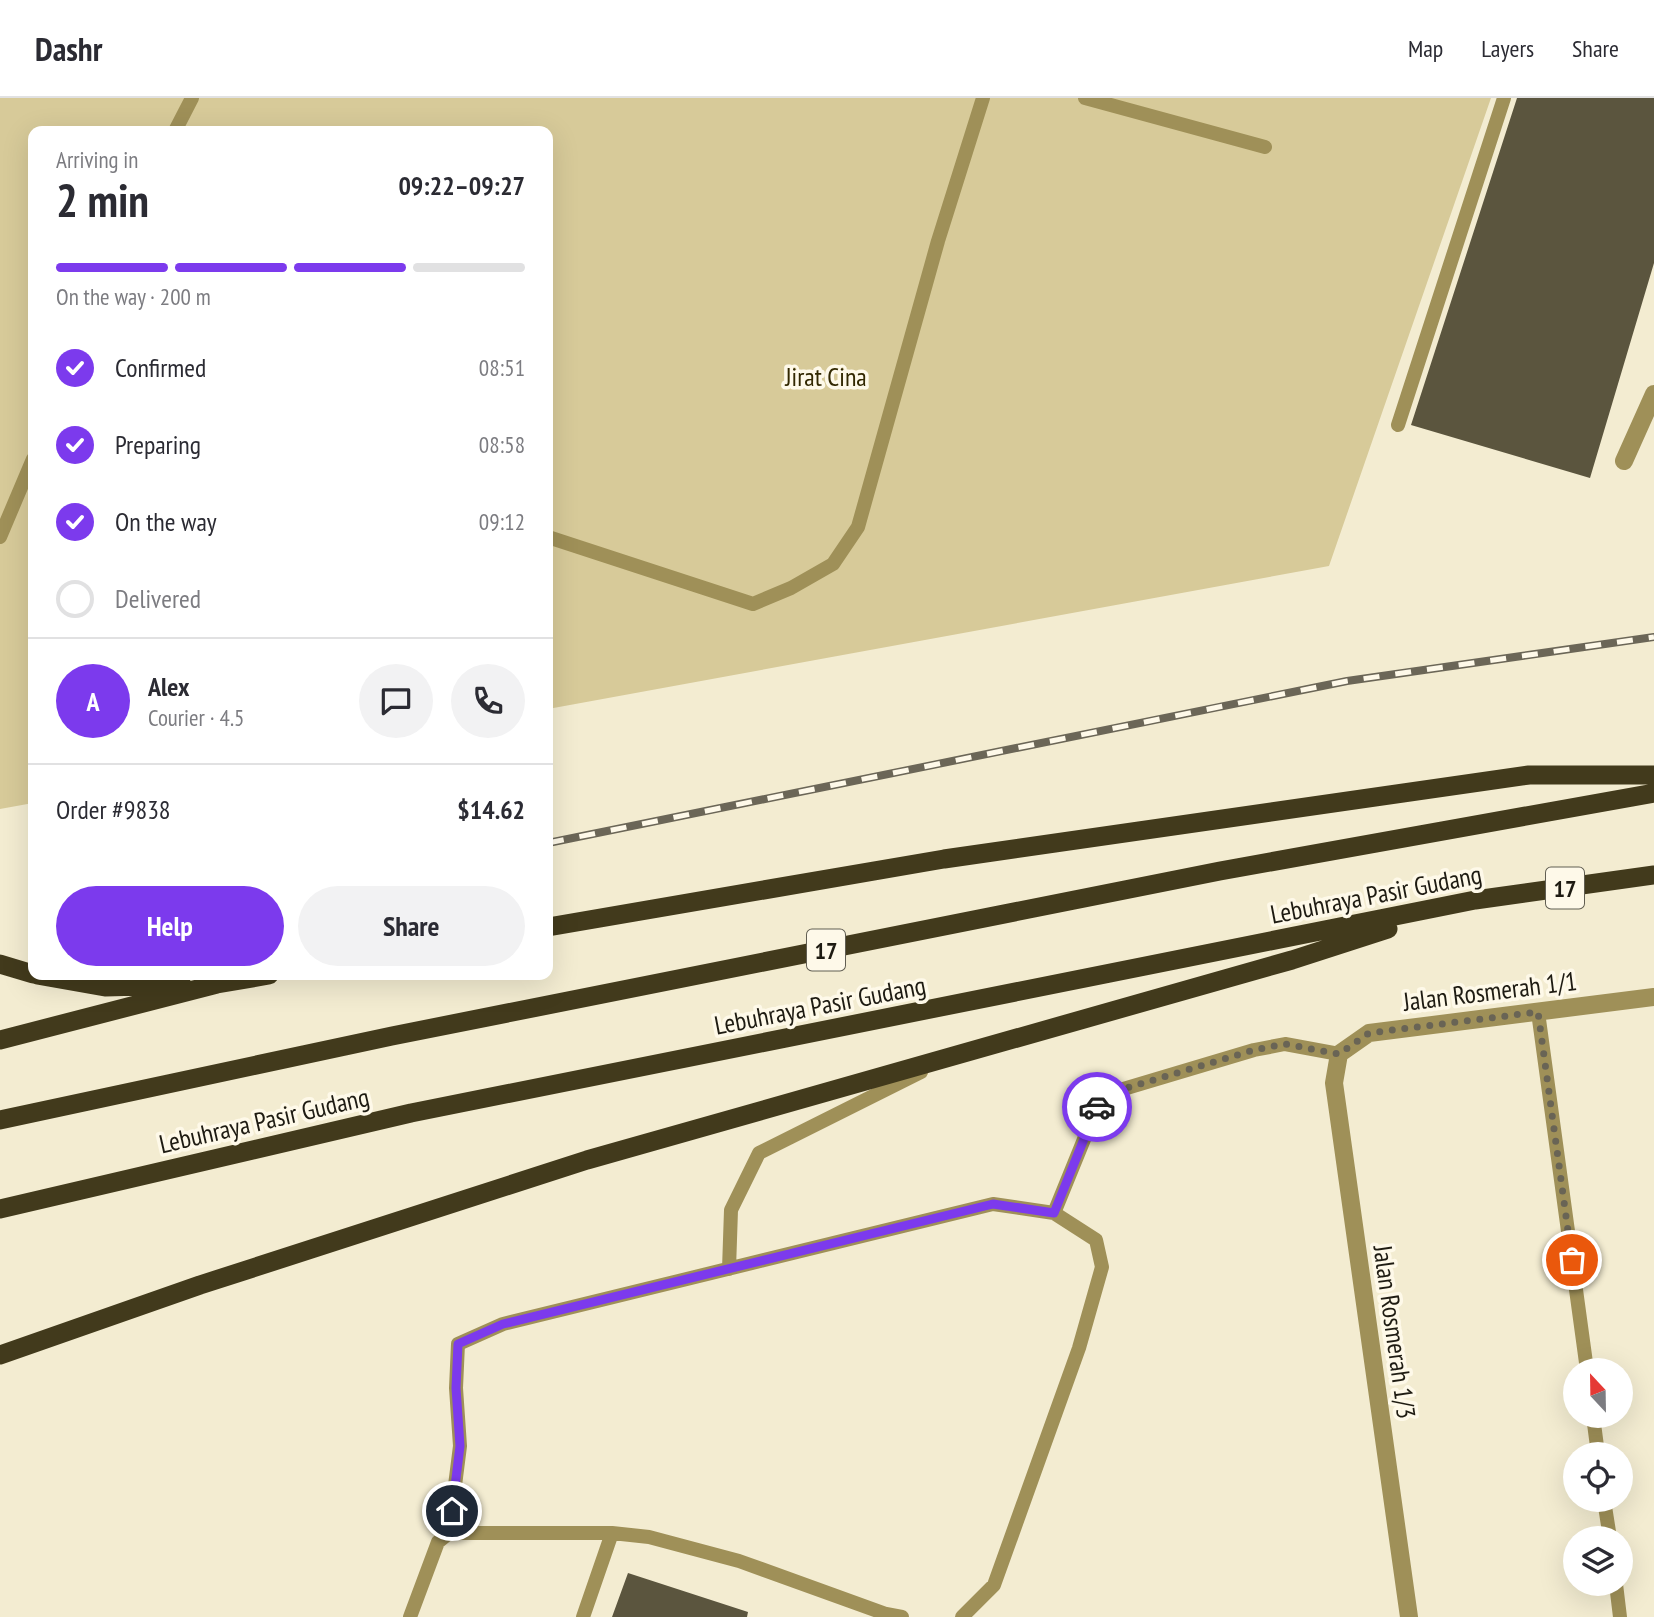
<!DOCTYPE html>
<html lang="en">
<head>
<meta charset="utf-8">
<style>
  body { margin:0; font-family:"PT Sans Narrow",sans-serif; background:#f2f2f3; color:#2b2b33; height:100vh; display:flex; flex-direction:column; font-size:26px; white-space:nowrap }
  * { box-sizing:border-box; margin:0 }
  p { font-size:23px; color:#7c7c81 }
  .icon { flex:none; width:38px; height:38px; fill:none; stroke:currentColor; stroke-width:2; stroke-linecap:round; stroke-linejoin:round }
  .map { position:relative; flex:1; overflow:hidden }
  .panel { position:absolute; left:28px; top:28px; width:525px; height:854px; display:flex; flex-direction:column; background:#fff; border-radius:14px; box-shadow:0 7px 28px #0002 }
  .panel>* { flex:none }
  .needle { width:46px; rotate:338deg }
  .fabs { position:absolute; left:1563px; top:1260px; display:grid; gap:14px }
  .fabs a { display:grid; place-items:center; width:70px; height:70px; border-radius:50%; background:#fff; box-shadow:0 7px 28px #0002; font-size:35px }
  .pin { position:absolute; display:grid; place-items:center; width:60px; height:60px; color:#fff; margin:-30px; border:4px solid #fff; border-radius:50%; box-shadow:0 2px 7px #0007 }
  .courier { position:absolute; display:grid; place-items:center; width:70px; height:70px; margin:-35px; border:5px solid #7c3aed; border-radius:50%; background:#fff; color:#222; box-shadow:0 2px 9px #0007 }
  .headline em { font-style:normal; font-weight:700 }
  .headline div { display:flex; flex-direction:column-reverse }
  .headline { display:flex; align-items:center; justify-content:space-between; height:119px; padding:0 28px }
  h1 { font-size:46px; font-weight:700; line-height:52px }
  .bar { display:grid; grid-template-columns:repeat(4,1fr); gap:10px 7px; align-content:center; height:84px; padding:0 28px }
  .bar i { height:9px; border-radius:5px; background:#e1e1e2 }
  .bar .on { background:#7c3aed }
  .bar p { grid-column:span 4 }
  .line { display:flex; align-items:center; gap:18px; padding:0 28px; border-top:2px solid #e1e1e2 }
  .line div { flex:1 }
  .round { display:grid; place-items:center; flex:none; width:74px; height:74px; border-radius:37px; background:#f2f2f3 }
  ol { padding:0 28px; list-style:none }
  li { display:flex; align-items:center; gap:21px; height:77px }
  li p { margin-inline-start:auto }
  li .icon { padding:7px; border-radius:50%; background:#7c3aed; color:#fff; stroke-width:4 }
  li:last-child { color:#7c7c81 }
  li i { width:38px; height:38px; border:4px solid #e1e1e2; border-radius:50% }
  .action { display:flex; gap:14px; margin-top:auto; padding:14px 28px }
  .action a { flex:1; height:80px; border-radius:42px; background:#7c3aed; color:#fff; font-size:28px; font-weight:700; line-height:80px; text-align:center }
  .action a+a { background:#f2f2f3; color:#2b2b33 }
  header { display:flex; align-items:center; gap:42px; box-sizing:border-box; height:98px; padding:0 35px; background:#fff; border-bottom:2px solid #e1e1e2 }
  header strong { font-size:33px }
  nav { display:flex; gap:38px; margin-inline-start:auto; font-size:24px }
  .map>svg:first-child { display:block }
  .green { fill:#d7ca99 }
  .building { fill:#5b553e }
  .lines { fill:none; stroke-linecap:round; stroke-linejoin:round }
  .service { stroke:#9f9058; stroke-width:14 }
  .minor { stroke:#9f9058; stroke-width:18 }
  .trunk { stroke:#423a1c; stroke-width:19 }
  .rail-casing { stroke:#6b6657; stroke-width:8 }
  .rail { stroke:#fef9e9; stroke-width:5; stroke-dasharray:16; stroke-linecap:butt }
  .done { stroke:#696455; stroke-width:7; stroke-dasharray:0 12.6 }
  .route { stroke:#7c3aed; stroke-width:9 }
  .labels { text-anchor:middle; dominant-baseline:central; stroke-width:7; stroke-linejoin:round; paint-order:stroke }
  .shield { fill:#fef9e9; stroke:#615e52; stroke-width:2 }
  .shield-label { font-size:24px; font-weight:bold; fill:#1e1b12 }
  .park-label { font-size:26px; fill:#322801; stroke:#fef9e9 }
  .street-label { font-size:26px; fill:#1e1b12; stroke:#fef9e9 }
</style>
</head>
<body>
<header>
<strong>Dashr</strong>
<nav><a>Map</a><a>Layers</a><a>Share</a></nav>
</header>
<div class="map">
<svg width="1654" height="1519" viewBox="0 0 1654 1519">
  <rect width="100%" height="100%" fill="#f3ecd1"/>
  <path class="green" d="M0,0H1491L1329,468L548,611V33H33V705L0,711Z"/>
  <path class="building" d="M1517,0H1654V165L1590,380L1411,327Z
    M628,1475L748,1514L747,1519H612Z"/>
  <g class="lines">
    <path class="service" d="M1085,0L1265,49
      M175,33L192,0
      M1398,327L1504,0
      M0,439L33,361
      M548,439L753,506L791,490L833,466L858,429L938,143L983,0
      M1538,914L1587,1272
      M1054,1115L1098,1007L1120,992L1254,952L1285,946L1339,956
      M729,1171L731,1112L759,1055L921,974
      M1593,1318L1598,1356
      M1604,1402L1610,1440
      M449,1435H612L649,1439L739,1463L886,1516L902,1519
      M1616,1486L1620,1519
      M410,1519L438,1444L449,1435L460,1348L456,1290L458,1246L503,1226L993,1106L1054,1115L1096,1142L1102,1169L1079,1250L994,1487L962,1519
      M583,1519L612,1435"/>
    <path class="minor" d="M1624,363L1654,296
      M1409,1519L1334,985L1339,956L1369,935L1654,899"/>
    <path class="trunk" d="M548,829L944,761L1529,677H1654
      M0,866L33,876
      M37,877L105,889L182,887
      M0,942L217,886L269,877
      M0,1022L392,938L1220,773L1654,695
      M0,1111L411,1015L1475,802L1654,777
      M0,1257L200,1187L587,1062L1292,862L1388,831"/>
    <defs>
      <path id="rail" d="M548,745L1347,583L1654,539"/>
    </defs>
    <use href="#rail" class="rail-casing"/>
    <use href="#rail" class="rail"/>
  </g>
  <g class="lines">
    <path class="done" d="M1097,1009L1120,992L1254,952L1285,946L1339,956L1369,935L1538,914L1572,1162"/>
    <path class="route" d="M452,1413L460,1348L456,1290L458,1246L503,1226L993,1106L1054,1115L1097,1009"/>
  </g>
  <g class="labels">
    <g class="shield">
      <rect x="1546" y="769.5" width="38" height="41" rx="5"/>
      <rect x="807" y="831.5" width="38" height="41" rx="5"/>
    </g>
    <g class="shield-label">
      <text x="1565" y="790">17</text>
      <text x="826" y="852">17</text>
    </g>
    <g class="park-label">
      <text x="826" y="278">Jirat Cina</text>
    </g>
    <g class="street-label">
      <text transform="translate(1376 796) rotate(-11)">Lebuhraya Pasir Gudang</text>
      <text transform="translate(1490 893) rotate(-7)">Jalan Rosmerah 1/1</text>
      <text transform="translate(820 907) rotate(-11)">Lebuhraya Pasir Gudang</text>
      <text transform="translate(264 1022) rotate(-13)">Lebuhraya Pasir Gudang</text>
      <text transform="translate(1395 1234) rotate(82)">Jalan Rosmerah 1/3</text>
    </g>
  </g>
</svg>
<div class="fabs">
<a><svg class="needle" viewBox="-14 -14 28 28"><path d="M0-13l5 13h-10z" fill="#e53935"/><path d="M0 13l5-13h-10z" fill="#7c7c81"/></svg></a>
<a><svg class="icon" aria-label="locate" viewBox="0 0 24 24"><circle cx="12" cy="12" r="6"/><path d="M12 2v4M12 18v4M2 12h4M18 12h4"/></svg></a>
<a><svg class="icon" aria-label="layers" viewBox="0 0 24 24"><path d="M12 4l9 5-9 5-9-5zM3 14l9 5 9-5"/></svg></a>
</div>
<div class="pin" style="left:1572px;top:1162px;background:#ea580c"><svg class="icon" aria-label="bag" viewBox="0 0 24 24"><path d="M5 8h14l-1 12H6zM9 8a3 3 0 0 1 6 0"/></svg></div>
<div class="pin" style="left:452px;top:1413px;background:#1f2937"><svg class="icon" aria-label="home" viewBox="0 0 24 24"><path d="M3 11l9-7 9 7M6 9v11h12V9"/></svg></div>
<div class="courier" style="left:1097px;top:1009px"><svg class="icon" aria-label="car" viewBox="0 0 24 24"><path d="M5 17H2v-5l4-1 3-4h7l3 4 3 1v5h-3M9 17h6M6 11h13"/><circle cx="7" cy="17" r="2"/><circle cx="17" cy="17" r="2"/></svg></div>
<section class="panel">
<div class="headline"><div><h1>2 min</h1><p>Arriving in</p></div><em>09:22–09:27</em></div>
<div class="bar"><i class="on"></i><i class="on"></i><i class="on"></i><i></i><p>On the way · 200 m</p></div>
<ol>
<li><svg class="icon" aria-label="check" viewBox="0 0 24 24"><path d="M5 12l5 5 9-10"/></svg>Confirmed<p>08:51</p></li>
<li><svg class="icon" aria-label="check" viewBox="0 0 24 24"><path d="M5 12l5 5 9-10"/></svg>Preparing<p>08:58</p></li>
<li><svg class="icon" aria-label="check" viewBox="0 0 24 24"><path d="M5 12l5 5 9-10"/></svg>On the way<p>09:12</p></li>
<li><i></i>Delivered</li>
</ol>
<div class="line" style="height:126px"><b class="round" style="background:#7c3aed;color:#fff">A</b><div><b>Alex</b><p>Courier · 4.5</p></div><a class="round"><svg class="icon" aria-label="chat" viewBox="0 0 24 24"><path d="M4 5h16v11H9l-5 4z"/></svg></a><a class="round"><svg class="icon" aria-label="phone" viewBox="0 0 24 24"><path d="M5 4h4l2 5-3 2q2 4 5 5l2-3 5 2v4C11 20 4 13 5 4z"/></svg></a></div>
<div class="line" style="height:91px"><div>Order #9838</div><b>$14.62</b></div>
<div class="action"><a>Help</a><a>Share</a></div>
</section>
</div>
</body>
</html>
